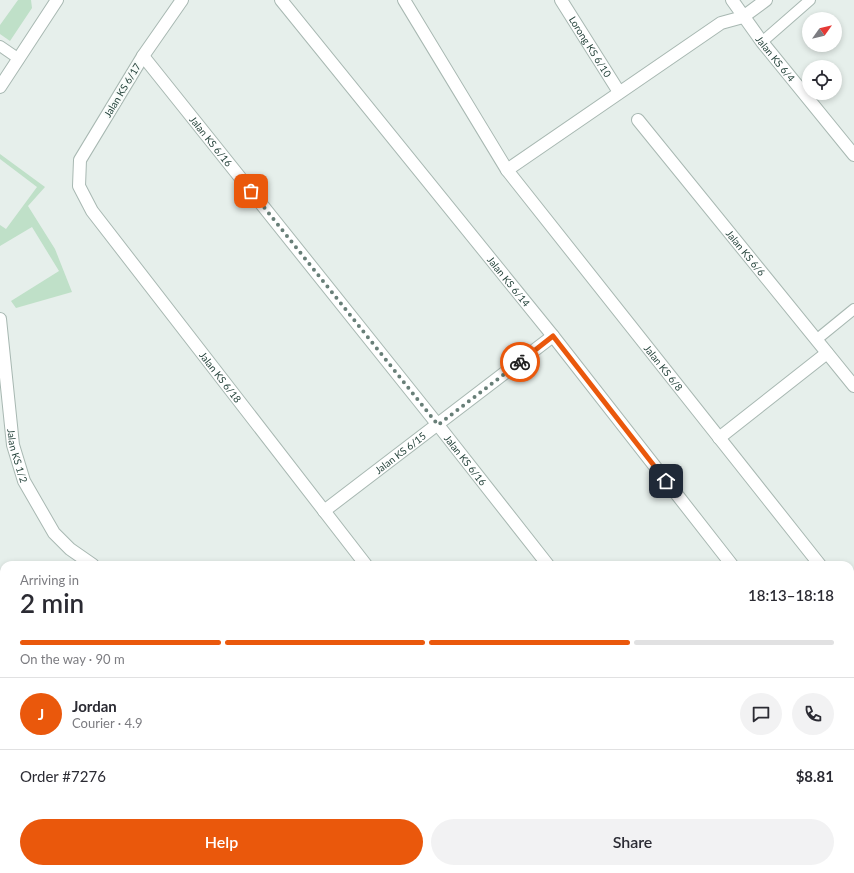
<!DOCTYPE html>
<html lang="en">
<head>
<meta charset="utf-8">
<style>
  body { margin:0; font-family:Lato,sans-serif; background:#f2f2f3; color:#2b2b33; height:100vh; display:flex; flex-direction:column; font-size:15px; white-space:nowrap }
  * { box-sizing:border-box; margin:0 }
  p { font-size:13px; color:#7c7c81 }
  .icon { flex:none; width:22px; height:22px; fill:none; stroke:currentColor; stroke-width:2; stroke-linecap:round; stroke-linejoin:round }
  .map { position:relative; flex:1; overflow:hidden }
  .sheet { position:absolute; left:0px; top:561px; width:854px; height:312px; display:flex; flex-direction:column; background:#fff; border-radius:12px 12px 0 0; box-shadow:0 2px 6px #0003 }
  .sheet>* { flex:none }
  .needle { width:26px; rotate:56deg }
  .buttons { position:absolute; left:802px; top:12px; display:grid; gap:8px }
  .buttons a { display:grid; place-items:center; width:40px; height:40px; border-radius:50%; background:#fff; box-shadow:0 2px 6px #0003; font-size:20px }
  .pin { position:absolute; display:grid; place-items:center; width:34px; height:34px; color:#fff; margin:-17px; border-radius:8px; box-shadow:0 2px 6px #0006 }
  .courier { position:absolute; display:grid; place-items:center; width:40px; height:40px; margin:-20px; border:3px solid #ea580c; border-radius:50%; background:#fff; color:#222; box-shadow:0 1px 5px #0007 }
  .overview em { font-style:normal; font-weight:600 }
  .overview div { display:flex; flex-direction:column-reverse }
  .overview { display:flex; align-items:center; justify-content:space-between; height:68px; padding:0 20px }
  h1 { font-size:26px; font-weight:600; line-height:30px }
  .bar { display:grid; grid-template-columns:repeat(4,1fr); gap:6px 4px; align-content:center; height:48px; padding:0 20px }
  .bar i { height:5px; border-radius:3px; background:#e1e1e2 }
  .bar .selected { background:#ea580c }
  .bar p { grid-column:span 4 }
  .line { display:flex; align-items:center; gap:10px; padding:0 20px; border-top:1px solid #e1e1e2 }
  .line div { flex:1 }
  .round { display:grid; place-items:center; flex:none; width:42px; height:42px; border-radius:21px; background:#f2f2f3 }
  .cta { display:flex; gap:8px; margin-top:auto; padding:8px 20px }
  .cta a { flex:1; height:46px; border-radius:24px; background:#ea580c; color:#fff; font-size:16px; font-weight:600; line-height:46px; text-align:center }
  .cta a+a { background:#f2f2f3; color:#2b2b33 }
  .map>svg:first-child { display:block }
  .green { fill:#bfe0c8 }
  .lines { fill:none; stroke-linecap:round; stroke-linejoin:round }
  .service-casing { stroke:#a8b8b2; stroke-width:12 }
  .minor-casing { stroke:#a8b8b2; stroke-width:14 }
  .tertiary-casing { stroke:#a8b8b2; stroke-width:14 }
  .service { stroke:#fff; stroke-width:10 }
  .minor { stroke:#fff; stroke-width:12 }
  .tertiary { stroke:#fff; stroke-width:12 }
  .done { stroke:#687f78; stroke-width:4; stroke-dasharray:0 7.2 }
  .route { stroke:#ea580c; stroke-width:5 }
  .labels { text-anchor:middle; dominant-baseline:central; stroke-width:4; stroke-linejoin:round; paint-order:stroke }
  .street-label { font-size:10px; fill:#24423a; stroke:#f7fbf9 }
</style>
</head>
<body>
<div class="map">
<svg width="854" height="873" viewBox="0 0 854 873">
  <rect width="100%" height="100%" fill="#e6efeb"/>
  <path class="green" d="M18,0H31L32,8L10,41L0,34V25Z
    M0,154L45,187L28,206L55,249L72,292L16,308L11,301L59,271L32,227L0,246V225L6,229L37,187L0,159Z"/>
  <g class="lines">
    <defs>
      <path id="service" d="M762,42L810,0
        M0,46L19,59
        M816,340L854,309
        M0,796L4,799
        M99,869L102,873
        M407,869L413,873
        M78,873L81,869
        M527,873L530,869"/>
      <g id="minor">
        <path id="s1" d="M182,0L143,56L80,160L79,186L92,211L366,565"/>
        <path id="s2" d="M281,0L553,336L732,565"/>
        <path id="s3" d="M404,0L507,170L820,565"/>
        <path id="s4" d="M561,0L619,92"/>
        <path id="s5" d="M732,0L762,42L854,155"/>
        <path id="s6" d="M143,56L438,425L548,565"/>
        <path d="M0,87L57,0"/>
        <path id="s7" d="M638,120L854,386"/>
        <path d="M507,170L721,23L743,17L766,0"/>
        <path id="s8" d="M0,319L13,445L24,481L54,533L70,549L93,565"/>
        <path d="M719,438L827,353"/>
        <path id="s9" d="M324,511L553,336"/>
        <path d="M850,603L854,608"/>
        <path d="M850,707L854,710"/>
        <path d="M850,718L854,722"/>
        <path d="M799,869L805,873"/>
        <path d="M440,873L443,869"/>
      </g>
      <path id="tertiary" d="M850,795L854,794
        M850,823L854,822
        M660,873L665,869
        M708,873L715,869"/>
    </defs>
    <use href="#service" class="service-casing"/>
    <use href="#minor" class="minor-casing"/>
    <use href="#tertiary" class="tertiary-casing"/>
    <use href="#service" class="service"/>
    <use href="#minor" class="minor"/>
    <use href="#tertiary" class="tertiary"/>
  </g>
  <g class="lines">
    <path class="done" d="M251,191L438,425L520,362"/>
    <path class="route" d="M520,362L553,336L666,481"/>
  </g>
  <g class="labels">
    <g class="street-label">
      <text stroke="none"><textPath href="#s4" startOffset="55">Lorong KS 6/10</textPath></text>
      <text stroke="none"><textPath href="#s5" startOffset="73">Jalan KS 6/4</textPath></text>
      <text transform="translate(122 90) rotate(-59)">Jalan KS 6/17</text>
      <text stroke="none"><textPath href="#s6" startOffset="109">Jalan KS 6/16</textPath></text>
      <text stroke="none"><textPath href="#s7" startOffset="171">Jalan KS 6/6</textPath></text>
      <text stroke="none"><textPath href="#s2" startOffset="362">Jalan KS 6/14</textPath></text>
      <text stroke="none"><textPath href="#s3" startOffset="451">Jalan KS 6/8</textPath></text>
      <text stroke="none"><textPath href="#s1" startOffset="454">Jalan KS 6/18</textPath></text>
      <text stroke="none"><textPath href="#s9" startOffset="96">Jalan KS 6/15</textPath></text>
      <text stroke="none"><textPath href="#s8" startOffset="138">Jalan KS 1/2</textPath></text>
      <text stroke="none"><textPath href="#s6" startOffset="517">Jalan KS 6/16</textPath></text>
    </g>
  </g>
</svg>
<div class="buttons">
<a><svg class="needle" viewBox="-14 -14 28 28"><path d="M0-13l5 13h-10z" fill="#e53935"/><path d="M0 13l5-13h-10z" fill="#7c7c81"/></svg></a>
<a><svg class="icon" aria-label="locate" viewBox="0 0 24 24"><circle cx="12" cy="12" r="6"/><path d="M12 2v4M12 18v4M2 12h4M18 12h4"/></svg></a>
</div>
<div class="pin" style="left:251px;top:191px;background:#ea580c"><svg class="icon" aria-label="bag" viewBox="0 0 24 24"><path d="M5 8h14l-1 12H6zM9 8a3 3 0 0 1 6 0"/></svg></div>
<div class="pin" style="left:666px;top:481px;background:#1f2937"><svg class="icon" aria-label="home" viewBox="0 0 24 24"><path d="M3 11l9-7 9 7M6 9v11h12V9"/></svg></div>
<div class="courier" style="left:520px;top:362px"><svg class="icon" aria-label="bike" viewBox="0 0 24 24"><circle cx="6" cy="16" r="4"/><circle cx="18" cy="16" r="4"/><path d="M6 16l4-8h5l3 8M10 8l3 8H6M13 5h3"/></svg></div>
<section class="sheet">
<div class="overview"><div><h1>2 min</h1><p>Arriving in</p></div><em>18:13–18:18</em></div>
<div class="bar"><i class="selected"></i><i class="selected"></i><i class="selected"></i><i></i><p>On the way · 90 m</p></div>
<div class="line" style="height:72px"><b class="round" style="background:#ea580c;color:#fff">J</b><div><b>Jordan</b><p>Courier · 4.9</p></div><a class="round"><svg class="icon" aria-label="chat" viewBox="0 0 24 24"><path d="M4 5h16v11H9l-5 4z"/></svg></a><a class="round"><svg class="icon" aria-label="phone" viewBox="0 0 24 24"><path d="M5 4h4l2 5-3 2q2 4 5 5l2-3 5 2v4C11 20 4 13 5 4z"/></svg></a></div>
<div class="line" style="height:52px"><div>Order #7276</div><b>$8.81</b></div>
<div class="cta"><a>Help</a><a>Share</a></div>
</section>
</div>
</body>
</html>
